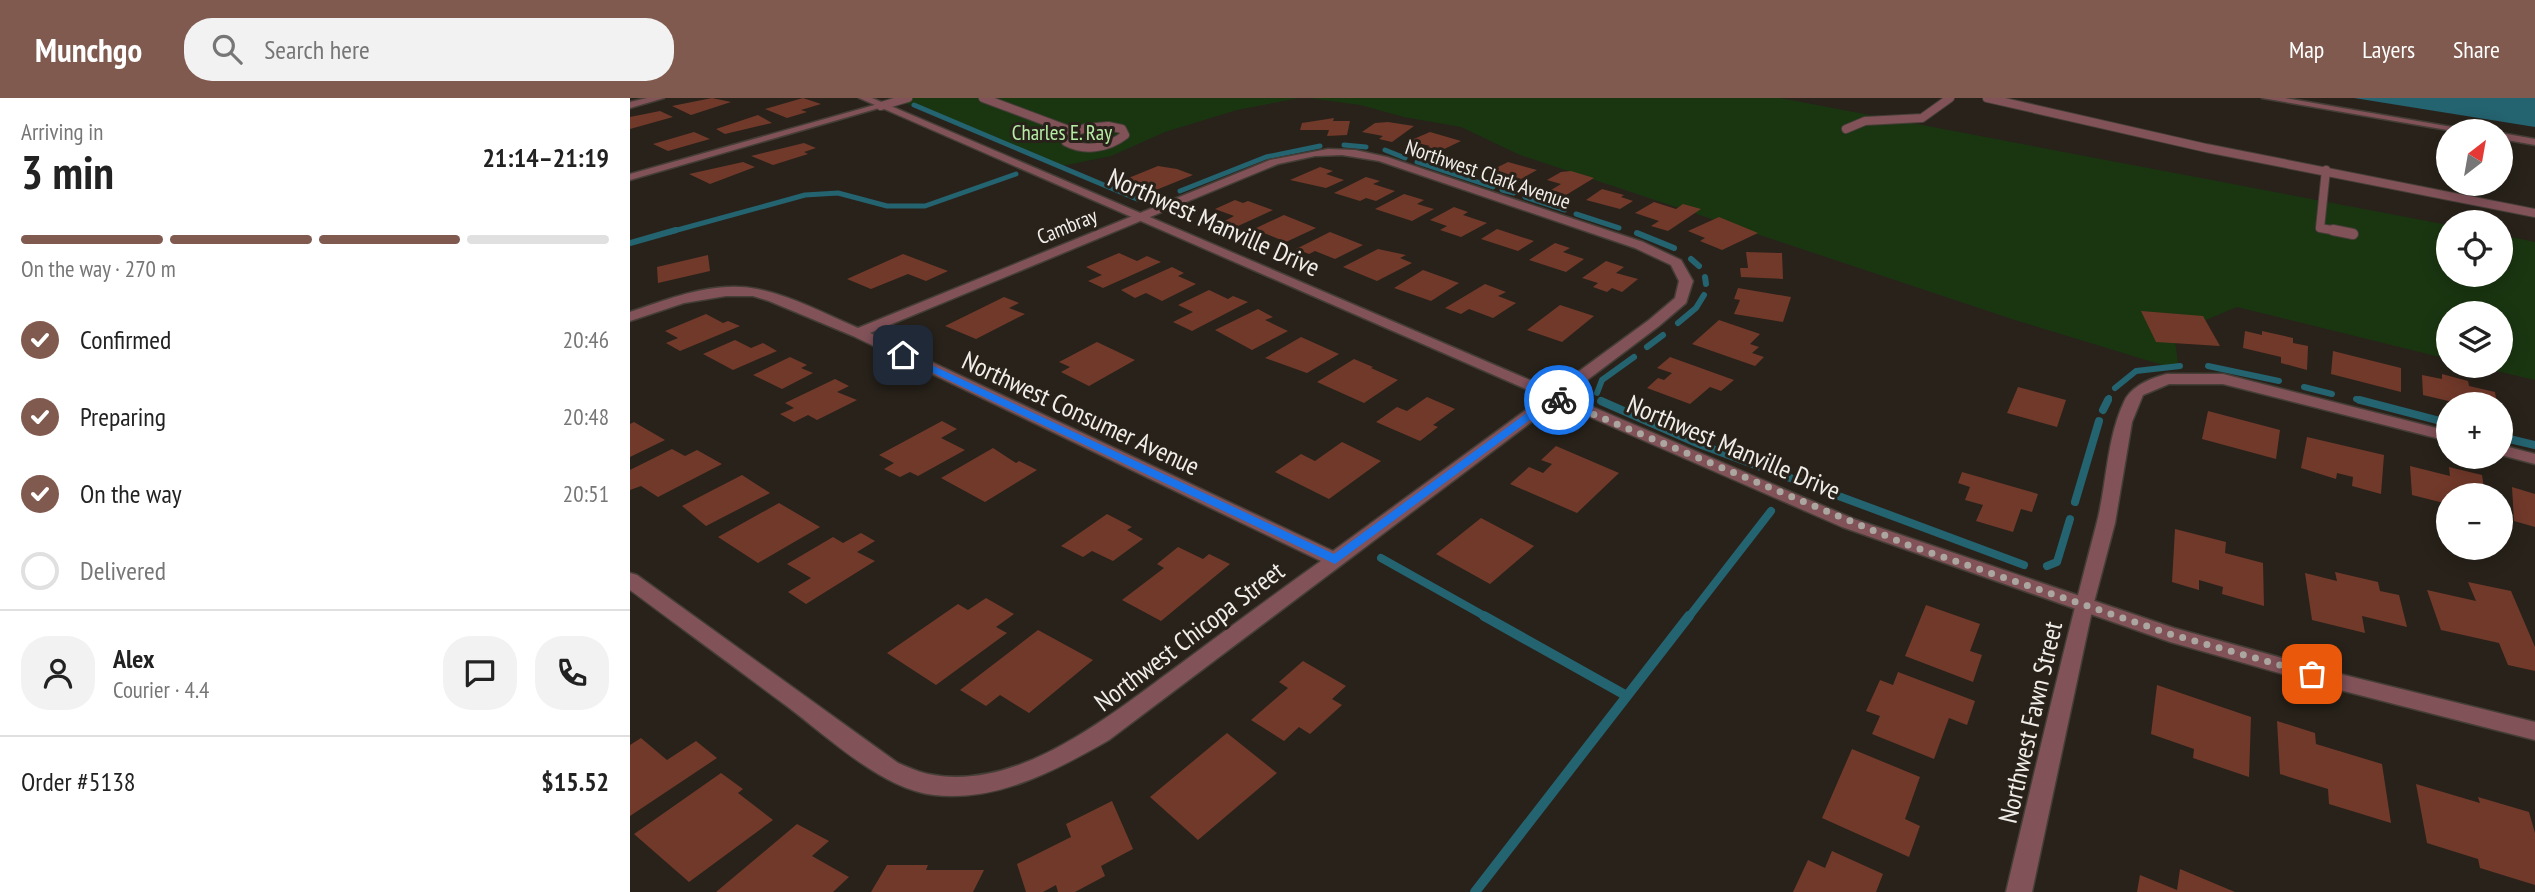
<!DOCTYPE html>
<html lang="en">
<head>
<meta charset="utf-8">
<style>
  body { margin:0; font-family:"PT Sans Narrow",sans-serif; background:#f2f2f2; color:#222; height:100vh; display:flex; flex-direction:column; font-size:26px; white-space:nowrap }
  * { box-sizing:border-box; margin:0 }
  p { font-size:23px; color:#767676 }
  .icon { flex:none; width:38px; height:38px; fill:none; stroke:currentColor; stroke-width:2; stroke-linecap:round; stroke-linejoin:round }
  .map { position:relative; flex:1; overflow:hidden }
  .panel { display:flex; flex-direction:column; background:#fff; width:630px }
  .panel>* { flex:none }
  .needle { width:46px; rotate:31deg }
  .fabs { position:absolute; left:1806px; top:21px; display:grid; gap:14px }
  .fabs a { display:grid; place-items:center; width:77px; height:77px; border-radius:50%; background:#fff; box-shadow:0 4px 18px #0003; font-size:35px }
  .pin { position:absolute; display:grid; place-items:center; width:60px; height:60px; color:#fff; margin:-30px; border-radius:14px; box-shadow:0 4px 10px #0006 }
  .courier { position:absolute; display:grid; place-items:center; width:70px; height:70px; margin:-35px; border:5px solid #1a73e8; border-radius:50%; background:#fff; color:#222; box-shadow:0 2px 9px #0007 }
  .head em { font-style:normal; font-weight:800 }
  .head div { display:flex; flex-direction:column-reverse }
  .head { display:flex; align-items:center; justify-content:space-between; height:119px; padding:0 21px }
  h1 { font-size:46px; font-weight:800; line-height:52px }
  .bar { display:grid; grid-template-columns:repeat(4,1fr); gap:10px 7px; align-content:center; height:84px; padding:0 21px }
  .bar i { height:9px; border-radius:5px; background:#e0e0e0 }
  .bar .active { background:#805a4f }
  .bar p { grid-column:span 4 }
  .line { display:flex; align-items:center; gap:18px; padding:0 21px; border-top:2px solid #e0e0e0 }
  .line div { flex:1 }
  .round { display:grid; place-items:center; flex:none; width:74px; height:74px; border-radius:28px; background:#f2f2f2 }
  ol { padding:0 21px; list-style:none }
  li { display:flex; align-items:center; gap:21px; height:77px }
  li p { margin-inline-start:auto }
  li .icon { padding:7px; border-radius:50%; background:#805a4f; color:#fff; stroke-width:4 }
  li:last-child { color:#767676 }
  li i { width:38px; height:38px; border:4px solid #e0e0e0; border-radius:50% }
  header { display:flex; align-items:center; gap:42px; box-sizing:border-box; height:98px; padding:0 35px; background:#805a4f; color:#fff }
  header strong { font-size:33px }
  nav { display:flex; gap:38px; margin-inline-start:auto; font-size:24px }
  .search { width:490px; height:63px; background:#f2f2f2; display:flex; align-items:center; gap:18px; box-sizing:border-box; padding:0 24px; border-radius:28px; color:#767676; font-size:26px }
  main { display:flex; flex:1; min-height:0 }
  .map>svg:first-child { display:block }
  .green { fill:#1a3611 }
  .water { fill:#246370 }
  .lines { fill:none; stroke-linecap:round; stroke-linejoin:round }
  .stream-far3 { stroke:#246370; stroke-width:5 }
  .stream-far2 { stroke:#246370; stroke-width:6 }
  .stream-far1 { stroke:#246370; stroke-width:8 }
  .stream { stroke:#246370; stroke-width:10 }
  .building { fill:#71392a }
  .service-far1-casing { stroke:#443e37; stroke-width:10 }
  .service-casing { stroke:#443e37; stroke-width:12 }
  .minor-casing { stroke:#443e37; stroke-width:3 }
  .tertiary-casing { stroke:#443e37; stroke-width:3 }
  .service-far1 { stroke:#825259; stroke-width:8 }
  .service { stroke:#825259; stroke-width:10 }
  .minor { fill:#825259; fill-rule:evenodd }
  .tertiary { fill:#825259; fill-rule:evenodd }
  .route { fill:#1a73e8 }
  .done { stroke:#aba6a0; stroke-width:7; stroke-dasharray:0 12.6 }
  .labels { text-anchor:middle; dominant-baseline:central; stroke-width:6; stroke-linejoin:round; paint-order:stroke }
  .far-park-label { font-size:21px; fill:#b5eda5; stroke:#28221a }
  .far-street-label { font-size:21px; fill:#f1ede8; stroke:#28221a }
  .street-label { font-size:26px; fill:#f1ede8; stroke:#28221a }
</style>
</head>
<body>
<header>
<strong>Munchgo</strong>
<div class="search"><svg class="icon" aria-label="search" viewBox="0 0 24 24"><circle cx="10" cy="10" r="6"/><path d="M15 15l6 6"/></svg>Search here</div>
<nav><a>Map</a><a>Layers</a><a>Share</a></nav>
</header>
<main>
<section class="panel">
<div class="head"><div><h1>3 min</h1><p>Arriving in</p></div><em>21:14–21:19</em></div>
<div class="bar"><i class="active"></i><i class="active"></i><i class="active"></i><i></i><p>On the way · 270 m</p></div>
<ol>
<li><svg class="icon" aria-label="check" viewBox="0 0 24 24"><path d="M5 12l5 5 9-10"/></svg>Confirmed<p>20:46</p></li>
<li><svg class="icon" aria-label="check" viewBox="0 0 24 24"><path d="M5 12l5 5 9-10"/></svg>Preparing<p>20:48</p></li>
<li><svg class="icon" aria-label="check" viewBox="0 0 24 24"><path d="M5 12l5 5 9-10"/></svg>On the way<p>20:51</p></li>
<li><i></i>Delivered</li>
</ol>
<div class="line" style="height:126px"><a class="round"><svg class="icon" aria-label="person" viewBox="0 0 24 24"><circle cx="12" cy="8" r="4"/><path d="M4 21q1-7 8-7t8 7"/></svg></a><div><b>Alex</b><p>Courier · 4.4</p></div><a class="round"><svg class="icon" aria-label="chat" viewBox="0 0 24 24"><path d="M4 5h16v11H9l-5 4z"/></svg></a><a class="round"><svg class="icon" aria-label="phone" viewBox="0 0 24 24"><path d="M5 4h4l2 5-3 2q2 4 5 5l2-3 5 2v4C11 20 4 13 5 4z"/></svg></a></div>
<div class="line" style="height:91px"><div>Order #5138</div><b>$15.52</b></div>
</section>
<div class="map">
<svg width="1905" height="794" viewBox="0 0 1905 794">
  <rect width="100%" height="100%" fill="#28221a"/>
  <path class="green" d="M263,0H669L607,12L535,34L481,58L427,69Z
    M679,0H1150L1818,127V177H1871V137L1905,144V282L1845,268H1871V215H1818V261L1607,209L1544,235L1549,272L1388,223L890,57L831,29L774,19L730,7Z"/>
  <path class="water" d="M1724,0H1905V29Z"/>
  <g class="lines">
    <path class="stream-far3" d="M284,7L507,101L520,104L535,99
      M714,47L736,49
      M755,52L775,60
      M787,64L863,89
      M872,92L884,95
      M550,93L636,59L690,48
      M895,99L935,112
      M946,116L989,130
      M40,134L175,97L208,95L257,108H295L386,76"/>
    <path class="stream-far2" d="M1007,135L1044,150
      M0,145L46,132
      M1061,161L1069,168
      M1075,179L1076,186
      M1048,225L1066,210L1074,197
      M1017,249L1033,237
      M1578,268L1649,283
      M1674,289L1702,296
      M1485,290L1506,273L1550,268
      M967,295L972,282L1004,259
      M1726,301L1737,304
      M1477,304L1479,300"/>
    <path class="stream-far1" d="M1730,302L1818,325
      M971,303L1069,346L1394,467
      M1473,312L1478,302
      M1871,339L1905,347
      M1445,404L1469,323
      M751,460L858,520
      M1417,468L1427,464L1440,421
      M1058,520L1141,413"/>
    <path class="stream" d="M854,518L997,598
      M845,794L1059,518"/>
  </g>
  <path class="building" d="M82,0L101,4L61,17L42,8Z
    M173,0L191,6L171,12L177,14L157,20L135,11Z
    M30,13L43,19L0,31V19Z
    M128,17L142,25L95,36L86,31Z
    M704,20L703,23H720L717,37L697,38L699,32H670L672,25Z
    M758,24L784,28L762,44L749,41L753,38L732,34L745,25Z
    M64,34L80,41L38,53L23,46Z
    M800,34L831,43L806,55L794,51L800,48L779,43Z
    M174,45L186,50L174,54L178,56L143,67L121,58Z
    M113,64L125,69L80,86L59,76Z
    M878,64L907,72L891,81L864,71Z
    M528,68L547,71L563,77L526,92L496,81Z
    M690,69L703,73L696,76L714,82L696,90L660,82Z
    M941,73L964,80L936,97L921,92L931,86L917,82L931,74Z
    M736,79L750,83L743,86L765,93L746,103L736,100L730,103L704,95Z
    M972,91L994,97L991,99L1003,103L990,111L956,102Z
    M774,96L794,102L787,106L804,111L782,123L745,111Z
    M605,102L613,105L618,103L643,112L608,128L595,123L604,118L585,111Z
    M1024,104L1046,111L1053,106L1071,111L1038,133L1021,128L1029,123L1005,115Z
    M824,109L838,114L833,117L857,125L831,139L810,132L817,128L800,122Z
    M654,117L686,130L656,144L624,131Z
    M1089,119L1128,135L1092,152L1070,143L1075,140L1058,133Z
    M867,131L904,143L888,153L851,141Z
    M700,134L733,147L705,161L685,153L679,156L666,151Z
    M925,145L940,150L933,154L954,161L936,174L899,162Z
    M748,151L776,157L770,160L782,165L747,183L713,169Z
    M1116,154L1152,155L1153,181L1111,179L1110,170H1118Z
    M489,155L507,163L517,158L531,164L473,190L458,183L472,177L456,169Z
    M273,156L318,173L296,183L278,176L241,191L217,181Z
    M78,157L80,173L28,185L27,169Z
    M976,163L994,169L986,175L1008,181L992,194L982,190L977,194L963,189L968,185L952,180Z
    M542,169L554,175L548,178L566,186L532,203L516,195L505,200L491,192Z
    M793,172L829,185L801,203L764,190Z
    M855,186L876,194L868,198L886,205L863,220L839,211L831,216L815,210Z
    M1108,190L1161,199L1153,224L1104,216L1110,202L1104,201Z
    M579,192L598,201L603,198L618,204L562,233L543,224L563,214L548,207Z
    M374,199L389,205L379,210L395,216L346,241L315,228Z
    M930,207L964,218L932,244L897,232Z
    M628,211L643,219L635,222L658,233L622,252L585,232Z
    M1511,213L1573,218L1590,248L1526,244Z
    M76,216L93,225L98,223L110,228L50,253L36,245L48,240L35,233Z
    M1089,222L1130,236L1120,246L1129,249L1122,255L1134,259L1125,268L1062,246Z
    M1615,233L1632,237V233L1663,240V245L1678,248L1677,272L1651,265V259L1613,250Z
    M671,239L709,256L677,275L635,260Z
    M105,242L121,250L133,245L147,253L103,272L73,256Z
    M467,244L505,262L459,288L431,274L440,269L429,264Z
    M1703,253L1771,270V294L1701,276Z
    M160,259L177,267L171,270L183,275L152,291L123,277Z
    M1040,259L1104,282L1091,293L1080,289L1060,306L1017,290L1028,280L1034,282L1042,275L1027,270Z
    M724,261L743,269L741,270L768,282L734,305L687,284Z
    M1812,276L1838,283L1839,288L1865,294L1867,306H1831L1793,297L1792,277L1812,281Z
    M205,281L219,288L207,294L227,302L187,322L178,317L164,324L150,316L164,310L155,305Z
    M1388,289L1436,302L1427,329L1377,315Z
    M797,299L825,311L803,327L808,329L790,343L746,324L767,309L777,313Z
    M1578,313L1650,332L1646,361L1572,341Z
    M312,323L327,331L311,340L335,352L288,378L280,374L270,379L254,371L264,365L249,357Z
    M4,324L35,342L0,359V326Z
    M1677,339L1754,357L1751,396L1722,388L1723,379L1707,375L1706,381L1671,370Z
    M712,344L751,363L699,401L645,374L671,356L685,363Z
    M926,348L989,375L947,415L880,386L899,369L913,375L922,366L911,362Z
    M363,350L386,365L389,363L407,372L355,404L311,380Z
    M42,351L55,358L67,352L92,366L28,399L11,388L0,392V372Z
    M1780,368L1820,378L1819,369L1852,377L1855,397H1818V406L1782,397Z
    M1332,374L1408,396L1402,414L1391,411L1383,434L1346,423L1353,407L1335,402L1340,389L1328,385Z
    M112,377L140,395L76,428L52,408Z
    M1882,389L1905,396V429L1884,423Z
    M149,405L190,429L128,465L88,439Z
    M477,416L502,429L497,432L513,441L483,463L462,453L453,459L431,448Z
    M851,420L904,448L860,486L806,456Z
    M1545,431L1596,444L1595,455L1633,465L1634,508L1592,496L1593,489L1569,482V492L1542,484Z
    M231,435L245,443L227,454L245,463L176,506L158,494L181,480L157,466L203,439L213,445Z
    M548,449L573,461L579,456L600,466L531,523L492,502L534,470L527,466Z
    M1705,474L1748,484L1750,493L1769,497L1777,529L1732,518L1735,535L1682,522L1675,475L1707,483Z
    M1838,484L1881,493L1905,549V573L1878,567L1869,545L1811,532L1797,492L1846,503Z
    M356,500L384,516L366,529L377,535L306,587L257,555L328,506L338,512Z
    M1296,507L1350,526L1340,553L1352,557L1343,584L1275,558Z
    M408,532L463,562L399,615L370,597L356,608L330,592Z
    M673,563L716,588L702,601L712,607L680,636L669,629L654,643L621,622L658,590L649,584Z
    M1268,574L1345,603L1337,627L1319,620L1304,661L1242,636L1250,618L1236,613L1250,582L1263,587Z
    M1527,587L1621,619L1619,679L1563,660L1564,651L1521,636Z
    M1647,623L1685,635L1686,646L1752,666L1761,725L1699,706L1698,691L1650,676Z
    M597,635L647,675L568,742L520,699Z
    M11,640L37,662L66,643L87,660L0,718V647Z
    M1222,651L1290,679L1275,721L1290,728L1279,759L1192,720Z
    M91,675L113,691L108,695L143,722L59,784L4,736Z
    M1786,686L1850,705L1848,699L1899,714L1905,735V787L1850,770L1848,761L1797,745Z
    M482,703L503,751L471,768L475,778L445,794H428L426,787L413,794H396L387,766L441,739L436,726Z
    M167,726L199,743L182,758L219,779L203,794H86Z
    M1202,753L1253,776L1246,794H1163L1178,762L1195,770Z
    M257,767H298L296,772H354L343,794H241Z
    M1550,771L1605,794H1507L1510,777L1547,792Z"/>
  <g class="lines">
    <defs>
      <path id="service-far1" d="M353,0L444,34
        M1357,0L1576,50L1905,115
        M251,8L278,0
        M478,28L492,31L495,37C478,50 455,54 436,44L438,38L455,30Z
        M1216,31L1235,23L1292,20L1320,0
        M1696,72L1690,130L1713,134"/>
      <path id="service" d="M1703,132L1723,136"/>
      <path id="minor" d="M17,0H34L0,10V4Z
        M1632,0H1655L1845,33H1823Z
        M248,6L256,8L0,82V76Z
        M1871,35L1905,41V47L1871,41Z
        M698,51L725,52L757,59L1013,144L1051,162L1063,183L1056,205L1029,228L479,642C425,673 367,704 304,697C251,691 196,637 154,606C103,568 51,530 0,492V475L7,477L268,665C278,669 288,674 298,676C389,695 481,616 549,567C596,532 643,497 691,463L223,238L139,203L123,198H96L54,205L0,223V214C38,201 85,182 127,191C162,198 195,216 228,230L640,62ZM712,57L749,63L1005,150L1041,167L1049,183L1045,200L1019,222L703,453L240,235L648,66L685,58Z
        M1537,276H1593L1818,333V343L1593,286H1539L1513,297L1502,324L1485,425L1463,508L1402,794H1376C1405,671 1434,549 1466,428C1477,388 1476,342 1494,304C1501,288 1521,280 1537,276Z
        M1871,347L1905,356V366L1871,357Z"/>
      <path id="tertiary" d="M229,0H242L1224,421L1544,530L1706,575L1905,624V642L1706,591L1540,544L1212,429Z"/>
    </defs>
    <use href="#service-far1" class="service-far1-casing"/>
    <use href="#service" class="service-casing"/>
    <use href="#minor" class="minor-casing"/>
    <use href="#tertiary" class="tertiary-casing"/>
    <use href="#service-far1" class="service-far1"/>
    <use href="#service" class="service"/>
    <use href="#minor" class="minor"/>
    <use href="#tertiary" class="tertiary"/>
  </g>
  <path class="route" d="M270,255H276L704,456L920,298L934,302L924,304L705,466L270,259Z"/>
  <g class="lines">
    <path class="done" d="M929,302L1278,447L1540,536L1682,576"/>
  </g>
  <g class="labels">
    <g class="far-park-label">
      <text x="432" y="34">Charles E. Ray</text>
    </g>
    <g class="far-street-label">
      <text transform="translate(858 76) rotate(19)">Northwest Clark Avenue</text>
      <text transform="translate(437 128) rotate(-22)">Cambray</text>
    </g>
    <g class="street-label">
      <text transform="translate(584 124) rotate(24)">Northwest Manville Drive</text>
      <text transform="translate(451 315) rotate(25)">Northwest Consumer Avenue</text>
      <text transform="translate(1104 349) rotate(23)">Northwest Manville Drive</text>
      <text transform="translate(559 538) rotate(-37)">Northwest Chicopa Street</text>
      <text transform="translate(1400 624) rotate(-77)">Northwest Fawn Street</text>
    </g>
  </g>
</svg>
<div class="fabs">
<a><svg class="needle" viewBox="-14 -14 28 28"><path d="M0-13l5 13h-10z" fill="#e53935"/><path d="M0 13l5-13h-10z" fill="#767676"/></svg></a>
<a><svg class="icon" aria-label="locate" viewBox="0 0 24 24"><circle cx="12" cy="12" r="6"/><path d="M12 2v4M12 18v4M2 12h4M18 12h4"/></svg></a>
<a><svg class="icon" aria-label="layers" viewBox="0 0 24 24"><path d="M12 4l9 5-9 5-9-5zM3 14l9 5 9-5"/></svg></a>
<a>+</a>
<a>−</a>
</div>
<div class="pin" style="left:1682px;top:576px;background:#ea580c"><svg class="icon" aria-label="bag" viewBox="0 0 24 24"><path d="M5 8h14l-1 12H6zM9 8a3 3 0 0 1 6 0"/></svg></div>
<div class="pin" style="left:273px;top:257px;background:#1f2937"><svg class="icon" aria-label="home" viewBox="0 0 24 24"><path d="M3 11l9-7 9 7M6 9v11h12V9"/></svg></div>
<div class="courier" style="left:929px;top:302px"><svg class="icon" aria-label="bike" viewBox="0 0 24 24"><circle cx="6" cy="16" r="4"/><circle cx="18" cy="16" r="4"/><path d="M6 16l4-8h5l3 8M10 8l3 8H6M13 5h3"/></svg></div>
</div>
</main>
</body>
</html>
